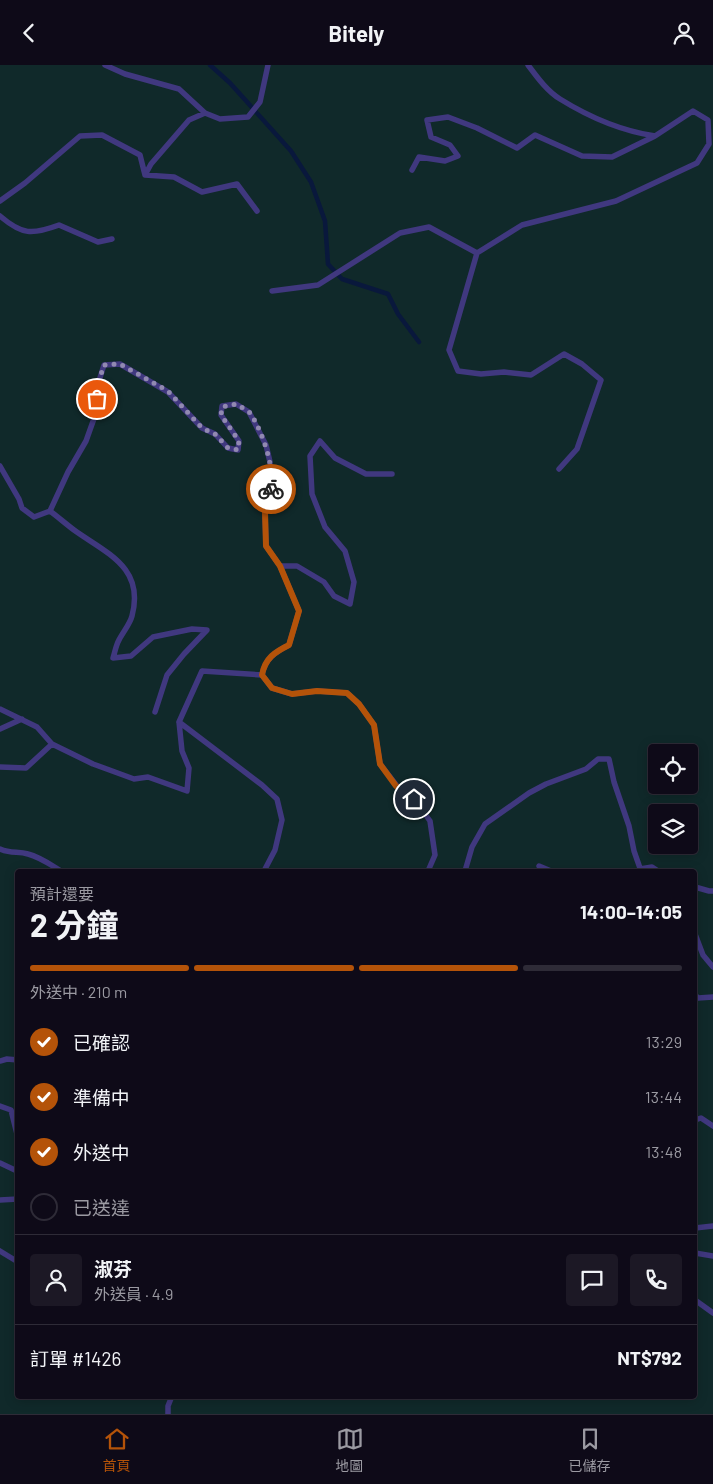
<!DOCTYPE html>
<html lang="zh-TW">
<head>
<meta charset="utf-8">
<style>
  body { margin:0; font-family:Barlow,"Noto Sans TC",sans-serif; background:#1c1825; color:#f1f3f6; height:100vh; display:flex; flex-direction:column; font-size:19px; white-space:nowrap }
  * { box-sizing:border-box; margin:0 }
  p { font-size:16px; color:#9b9aa2 }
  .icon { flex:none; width:28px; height:28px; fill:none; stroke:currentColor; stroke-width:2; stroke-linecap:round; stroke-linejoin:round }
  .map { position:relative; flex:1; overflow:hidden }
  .sheet { position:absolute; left:15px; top:804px; width:682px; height:530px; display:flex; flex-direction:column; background:#0e0a18; border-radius:5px; box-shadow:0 2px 12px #0003,0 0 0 1px #2e2b37 }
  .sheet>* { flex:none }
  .buttons { position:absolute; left:648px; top:679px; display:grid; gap:10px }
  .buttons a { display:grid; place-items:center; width:50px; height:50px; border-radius:5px; background:#0e0a18; box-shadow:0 2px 12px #0003,0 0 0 1px #2e2b37; font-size:25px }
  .pin { position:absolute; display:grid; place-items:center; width:42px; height:42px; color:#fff; margin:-21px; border:2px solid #fff; border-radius:50%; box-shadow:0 1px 5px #0007 }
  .courier { position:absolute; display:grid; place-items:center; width:50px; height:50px; margin:-25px; border:4px solid #b45309; border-radius:50%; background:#fff; color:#222; box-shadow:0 1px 6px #0007 }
  .headline em { font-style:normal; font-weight:700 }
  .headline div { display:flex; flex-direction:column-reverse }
  .headline { display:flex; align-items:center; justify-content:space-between; height:85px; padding:0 15px }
  h1 { font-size:32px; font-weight:700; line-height:38px }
  .bar { display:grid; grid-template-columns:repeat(4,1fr); gap:8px 5px; align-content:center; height:60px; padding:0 15px }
  .bar i { height:6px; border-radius:4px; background:#2e2b37 }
  .bar .current { background:#b45309 }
  .bar p { grid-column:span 4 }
  .line { display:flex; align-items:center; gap:12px; padding:0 15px; border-top:1px solid #2e2b37 }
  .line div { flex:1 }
  .round { display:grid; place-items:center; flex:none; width:52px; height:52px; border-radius:5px; background:#1c1825 }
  ol { padding:0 15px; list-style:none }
  li { display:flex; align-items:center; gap:15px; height:55px }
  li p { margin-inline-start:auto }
  li .icon { padding:5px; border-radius:50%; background:#b45309; color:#fff; stroke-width:4 }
  li:last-child { color:#9b9aa2 }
  li i { width:28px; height:28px; border:2px solid #2e2b37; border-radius:50% }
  header { display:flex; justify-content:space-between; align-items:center; height:65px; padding:0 15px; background:#0e0a18; font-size:22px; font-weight:700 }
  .menu { display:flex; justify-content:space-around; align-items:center; height:70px; border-top:1px solid #2e2b37; background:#0e0a18; font-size:14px; color:#9b9aa2 }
  .menu a { display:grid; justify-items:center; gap:2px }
  .menu .current { color:#b45309 }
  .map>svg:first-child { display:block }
  .green { fill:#10292a; fill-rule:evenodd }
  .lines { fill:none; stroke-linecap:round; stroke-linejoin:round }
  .stream { stroke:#09183c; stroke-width:4.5 }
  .lane { stroke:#40387f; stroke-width:5.5 }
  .done { stroke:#9189b1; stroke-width:5; stroke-dasharray:0 9 }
  .route { stroke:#b45309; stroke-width:6 }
</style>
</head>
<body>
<header><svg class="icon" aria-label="back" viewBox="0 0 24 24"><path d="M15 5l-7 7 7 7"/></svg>Bitely<svg class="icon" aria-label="person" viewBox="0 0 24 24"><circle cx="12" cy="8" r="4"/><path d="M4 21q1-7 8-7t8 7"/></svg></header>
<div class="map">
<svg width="713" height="1349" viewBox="0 0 713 1349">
  <rect width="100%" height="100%" fill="#120d20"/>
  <path class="green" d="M0,0H713V1349H0ZM656,688H689V720H656ZM656,748H689V780H656ZM18,806H695V1331H18Z"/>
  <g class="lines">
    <path class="stream" d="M210,0L230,18L291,86L311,117L325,156L328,199L342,214L388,229L398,249L419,277"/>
    <path class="lane" d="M105,0L125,9L179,24L205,48
      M528,0C537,12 547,26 560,34C589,52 622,66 655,71L693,46L708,55L709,79L697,98L616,136L522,160L477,188L449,285L458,306L481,309L504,307L531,310L564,289L582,299L601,315L577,384L559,404
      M412,105L419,92L445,96L458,91L450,80L431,72L427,55L448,52L477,63L517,83L535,70L582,91L612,92L655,71
      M145,110L174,112L202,127L237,119L257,146
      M0,136L25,118L80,71L102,70L140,90L145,110L151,99L189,55L205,48L220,54L248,52L260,37L268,0
      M0,151C22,170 32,170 59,160L98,177L112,174
      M272,226L318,220L400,168L429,162L477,188
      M0,401L19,434L22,443L34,452L50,446L68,407L86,376L96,348L98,319L104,300L120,299L168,327L202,363L215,369L228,383L238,385L239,376L221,350L222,341L236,339L249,347L266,380L270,397L272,421L265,447L266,481L280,501L299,546L289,580C275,587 265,594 262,610L272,623L292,629L317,626L347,628L359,639L374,660L380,699L397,721L414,734L430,756L435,790L428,806
      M50,446C58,452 66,459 74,465C106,488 145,502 132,551C130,559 123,567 119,575C116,580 115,587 113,593L131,591L153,572L192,564L207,565L184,589L167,610L155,647
      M280,501H297L324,517L334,531L350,539L354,517L345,486L325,462L312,429L310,391L320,376L335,393L366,409H392
      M0,644L37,662L52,679L93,699L134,714L148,712L187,726L189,703L182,686L179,657L202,606L262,610
      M179,657L262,720L277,734L282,755L275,785L264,806
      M0,664L22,654
      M0,702L26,703L52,679
      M0,784C11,789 18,786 28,789C40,792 51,800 61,806
      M539,801L551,806
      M640,804L652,802L658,806
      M465,806L472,782L485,759L529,728L546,719L586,704L598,694H609L614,717L629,761L634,786L641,806
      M695,822L709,826H713
      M695,869L703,890L713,902
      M695,930L698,933L713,932
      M0,996L7,994L18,995
      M0,1041L11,1045L18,1073
      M695,1055L701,1053L713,1061
      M0,1098L17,1106
      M0,1135L18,1134
      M695,1163L713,1161
      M0,1186L18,1197
      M695,1188L713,1191
      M695,1235L713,1248
      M168,1349V1341L172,1331"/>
  </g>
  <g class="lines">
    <path class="done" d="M97,334L98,319L104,300L120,299L168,326L202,363L215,369L228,383L238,385L239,376L221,350L222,342L236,339C241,342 247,345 250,348C262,365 275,403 271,424"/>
    <path class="route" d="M271,424L265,447L266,481L280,501L299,546L289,580C275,587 265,593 262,610L272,623L292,629L317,626L347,628L359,639L374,660L380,699L396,721L414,734"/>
  </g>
</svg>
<div class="buttons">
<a><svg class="icon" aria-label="locate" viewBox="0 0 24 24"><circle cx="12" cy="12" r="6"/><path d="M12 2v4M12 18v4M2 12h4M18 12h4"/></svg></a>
<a><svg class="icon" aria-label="layers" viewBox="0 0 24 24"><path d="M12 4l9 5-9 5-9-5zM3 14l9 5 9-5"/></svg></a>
</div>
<div class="pin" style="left:97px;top:334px;background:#ea580c"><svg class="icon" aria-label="bag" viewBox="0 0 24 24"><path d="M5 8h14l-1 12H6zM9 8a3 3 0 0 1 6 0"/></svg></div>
<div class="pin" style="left:414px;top:734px;background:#1f2937"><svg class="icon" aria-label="home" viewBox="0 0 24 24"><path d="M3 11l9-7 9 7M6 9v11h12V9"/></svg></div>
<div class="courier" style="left:271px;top:424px"><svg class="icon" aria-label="bike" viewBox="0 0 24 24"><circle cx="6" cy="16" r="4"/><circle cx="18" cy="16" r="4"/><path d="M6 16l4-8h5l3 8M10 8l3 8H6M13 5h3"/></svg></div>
<section class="sheet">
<div class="headline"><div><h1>2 分鐘</h1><p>預計還要</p></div><em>14:00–14:05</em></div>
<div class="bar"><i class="current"></i><i class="current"></i><i class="current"></i><i></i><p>外送中 · 210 m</p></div>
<ol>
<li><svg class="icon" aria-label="check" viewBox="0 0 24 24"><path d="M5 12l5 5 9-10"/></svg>已確認<p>13:29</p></li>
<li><svg class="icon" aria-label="check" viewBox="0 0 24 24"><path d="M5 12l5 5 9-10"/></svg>準備中<p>13:44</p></li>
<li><svg class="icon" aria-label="check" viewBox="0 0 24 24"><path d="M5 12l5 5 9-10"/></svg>外送中<p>13:48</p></li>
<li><i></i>已送達</li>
</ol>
<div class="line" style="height:90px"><a class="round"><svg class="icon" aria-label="person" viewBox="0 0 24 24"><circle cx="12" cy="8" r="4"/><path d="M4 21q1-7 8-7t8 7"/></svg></a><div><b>淑芬</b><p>外送員 · 4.9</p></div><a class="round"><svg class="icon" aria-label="chat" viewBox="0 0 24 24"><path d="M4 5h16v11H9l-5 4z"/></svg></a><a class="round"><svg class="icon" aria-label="phone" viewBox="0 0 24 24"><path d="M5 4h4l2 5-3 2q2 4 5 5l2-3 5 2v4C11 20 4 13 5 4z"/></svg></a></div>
<div class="line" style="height:65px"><div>訂單 #1426</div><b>NT$792</b></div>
</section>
</div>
<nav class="menu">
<a class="current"><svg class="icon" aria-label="home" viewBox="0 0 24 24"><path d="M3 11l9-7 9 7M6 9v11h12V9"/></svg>首頁</a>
<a><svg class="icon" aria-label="map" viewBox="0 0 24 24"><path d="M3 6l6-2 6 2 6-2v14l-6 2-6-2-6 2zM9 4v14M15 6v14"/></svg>地圖</a>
<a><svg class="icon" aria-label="saved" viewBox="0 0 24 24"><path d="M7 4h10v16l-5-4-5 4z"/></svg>已儲存</a>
</nav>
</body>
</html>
